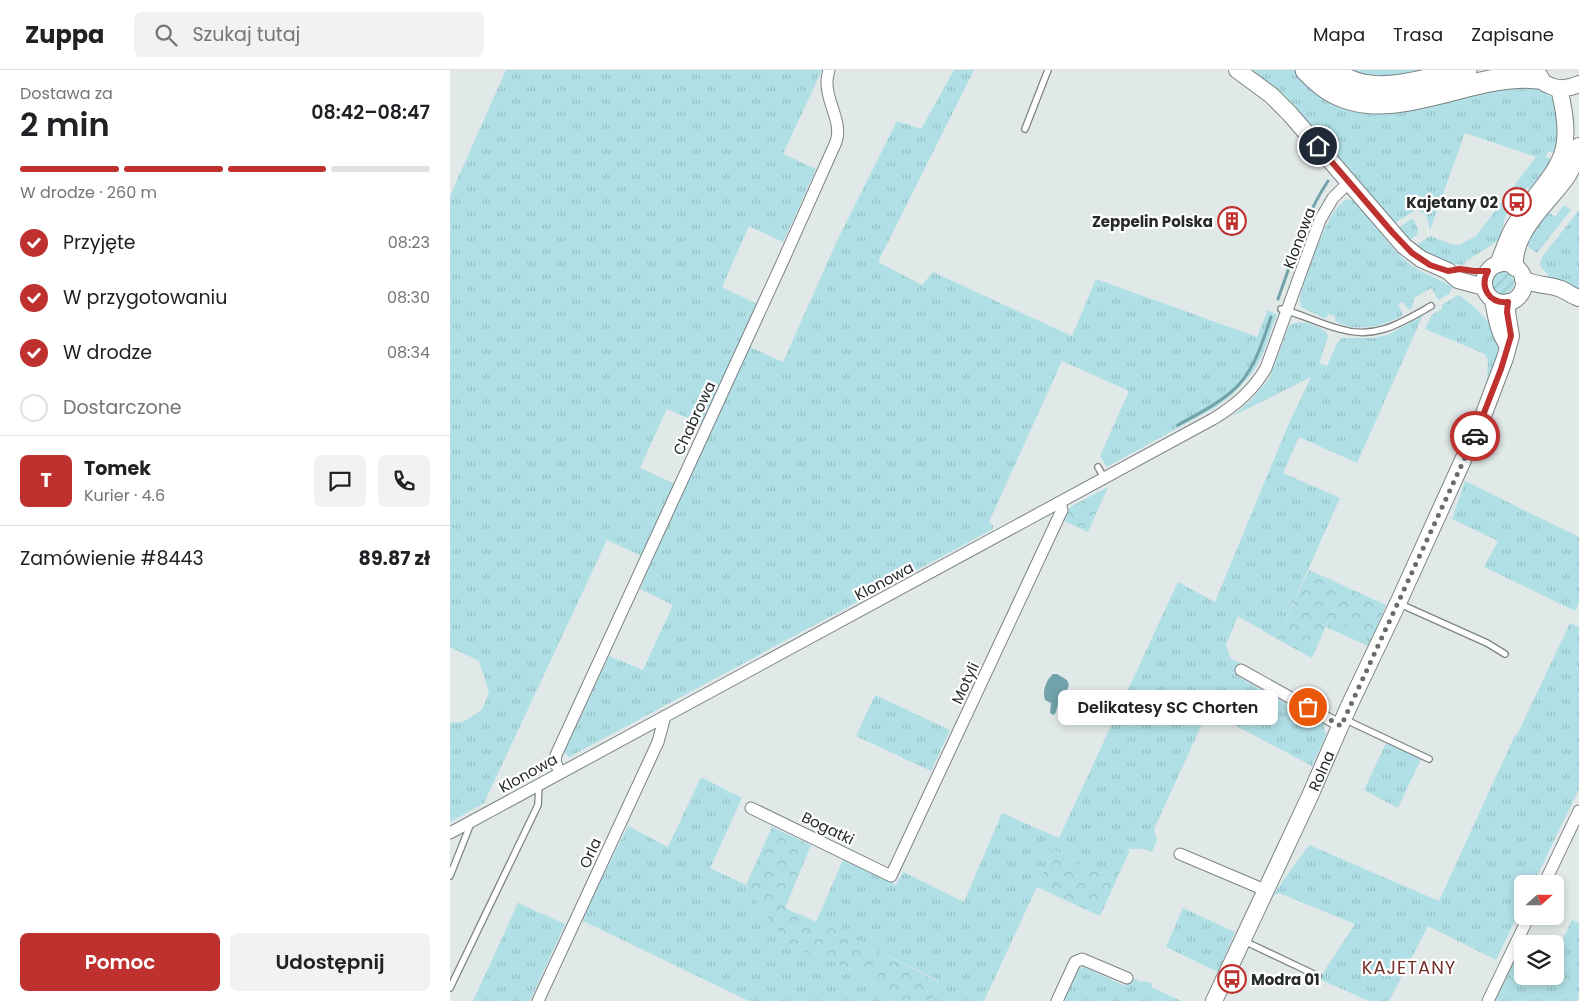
<!DOCTYPE html>
<html lang="pl">
<head>
<meta charset="utf-8">
<style>
  body { margin:0; font-family:Poppins,sans-serif; background:#f2f2f2; color:#202124; height:100vh; display:flex; flex-direction:column; font-size:19px; white-space:nowrap }
  * { box-sizing:border-box; margin:0 }
  p { font-size:16px; color:#757577 }
  .icon { flex:none; width:28px; height:28px; fill:none; stroke:currentColor; stroke-width:2; stroke-linecap:round; stroke-linejoin:round }
  .map { position:relative; flex:1; overflow:hidden }
  .details { display:flex; flex-direction:column; background:#fff; width:450px }
  .details>* { flex:none }
  .needle { width:32px; rotate:69deg }
  .tools { position:absolute; left:1064px; top:805px; display:grid; gap:10px }
  .tools a { display:grid; place-items:center; width:50px; height:50px; border-radius:8px; background:#fff; box-shadow:0 2px 8px #0003; font-size:25px }
  .pin { position:absolute; display:grid; place-items:center; width:42px; height:42px; color:#fff; margin:-21px; border:2px solid #fff; border-radius:50%; box-shadow:0 1px 5px #0007 }
  .courier { position:absolute; display:grid; place-items:center; width:50px; height:50px; margin:-25px; border:4px solid #bf312e; border-radius:50%; background:#fff; color:#222; box-shadow:0 1px 6px #0007 }
  .bubble { position:absolute; height:35px; border-radius:8px; background:#fff; box-shadow:0 2px 8px #0003; font-size:16px; font-weight:600; line-height:35px; text-align:center }
  .overview em { font-style:normal; font-weight:600 }
  .overview div { display:flex; flex-direction:column-reverse }
  .overview { display:flex; align-items:center; justify-content:space-between; height:85px; padding:0 20px }
  h1 { font-size:32px; font-weight:600; line-height:38px }
  .bar { display:grid; grid-template-columns:repeat(4,1fr); gap:8px 5px; align-content:center; height:60px; padding:0 20px }
  .bar i { height:6px; border-radius:4px; background:#e0e0e0 }
  .bar .selected { background:#bf312e }
  .bar p { grid-column:span 4 }
  .line { display:flex; align-items:center; gap:12px; padding:0 20px; border-top:1px solid #e0e0e0 }
  .line div { flex:1 }
  .round { display:grid; place-items:center; flex:none; width:52px; height:52px; border-radius:8px; background:#f2f2f2 }
  ol { padding:0 20px; list-style:none }
  li { display:flex; align-items:center; gap:15px; height:55px }
  li p { margin-inline-start:auto }
  li .icon { padding:5px; border-radius:50%; background:#bf312e; color:#fff; stroke-width:4 }
  li:last-child { color:#757577 }
  li i { width:28px; height:28px; border:2px solid #e0e0e0; border-radius:50% }
  .button { display:flex; gap:10px; margin-top:auto; padding:10px 20px }
  .button a { flex:1; height:58px; border-radius:8px; background:#bf312e; color:#fff; font-size:20px; font-weight:600; line-height:58px; text-align:center }
  .button a+a { background:#f2f2f2; color:#202124 }
  header { display:flex; align-items:center; gap:30px; box-sizing:border-box; height:70px; padding:0 25px; background:#fff; border-bottom:1px solid #e0e0e0 }
  header strong { font-size:24px }
  nav { display:flex; gap:28px; margin-inline-start:auto; font-size:18px }
  .search { width:350px; height:45px; background:#f2f2f2; display:flex; align-items:center; gap:12px; box-sizing:border-box; padding:0 18px; border-radius:8px; color:#757577; font-size:19px }
  main { display:flex; flex:1; min-height:0 }
  .map>svg:first-child { display:block }
  .grass { fill:url(#grass-tufts) }
  .forest { fill:url(#forest-crowns) }
  .garden { fill:url(#garden-furrows) }
  .water { fill:#72a3aa }
  .lines { fill:none; stroke-linecap:round; stroke-linejoin:round }
  .stream { stroke:#72a3aa; stroke-width:3 }
  .lane-casing { stroke:#7d8384; stroke-width:8 }
  .street-casing { stroke:#7d8384; stroke-width:13 }
  .secondary-casing { stroke:#7d8384; stroke-width:18 }
  .highway-casing { stroke:#7d8384; stroke-width:23 }
  .lane { stroke:#fff; stroke-width:5.5 }
  .street { stroke:#fff; stroke-width:11 }
  .secondary { stroke:#fff; stroke-width:16 }
  .highway { stroke:#fff; stroke-width:21 }
  .done { stroke:#686c6c; stroke-width:5; stroke-dasharray:0 9 }
  .route { stroke:#bf312e; stroke-width:6 }
  .labels { text-anchor:middle; dominant-baseline:central; stroke-width:4.5; stroke-linejoin:round; paint-order:stroke }
  .poi-label { font-size:15px; font-weight:bold; fill:#272a2a; stroke:#fff; text-anchor:end }
  .street-label { font-size:15px; fill:#272a2a; stroke:#fff }
  .quarter-label { font-size:18px; letter-spacing:1px; fill:#78322d; stroke:#fff }
</style>
</head>
<body>
<header>
<strong>Zuppa</strong>
<div class="search"><svg class="icon" aria-label="search" viewBox="0 0 24 24"><circle cx="10" cy="10" r="6"/><path d="M15 15l6 6"/></svg>Szukaj tutaj</div>
<nav><a>Mapa</a><a>Trasa</a><a>Zapisane</a></nav>
</header>
<main>
<section class="details">
<div class="overview"><div><h1>2 min</h1><p>Dostawa za</p></div><em>08:42–08:47</em></div>
<div class="bar"><i class="selected"></i><i class="selected"></i><i class="selected"></i><i></i><p>W drodze · 260 m</p></div>
<ol>
<li><svg class="icon" aria-label="check" viewBox="0 0 24 24"><path d="M5 12l5 5 9-10"/></svg>Przyjęte<p>08:23</p></li>
<li><svg class="icon" aria-label="check" viewBox="0 0 24 24"><path d="M5 12l5 5 9-10"/></svg>W przygotowaniu<p>08:30</p></li>
<li><svg class="icon" aria-label="check" viewBox="0 0 24 24"><path d="M5 12l5 5 9-10"/></svg>W drodze<p>08:34</p></li>
<li><i></i>Dostarczone</li>
</ol>
<div class="line" style="height:90px"><b class="round" style="background:#bf312e;color:#fff">T</b><div><b>Tomek</b><p>Kurier · 4.6</p></div><a class="round"><svg class="icon" aria-label="chat" viewBox="0 0 24 24"><path d="M4 5h16v11H9l-5 4z"/></svg></a><a class="round"><svg class="icon" aria-label="phone" viewBox="0 0 24 24"><path d="M5 4h4l2 5-3 2q2 4 5 5l2-3 5 2v4C11 20 4 13 5 4z"/></svg></a></div>
<div class="line" style="height:65px"><div>Zamówienie #8443</div><b>89.87 zł</b></div>
<div class="button"><a>Pomoc</a><a>Udostępnij</a></div>
</section>
<div class="map">
<svg width="1129" height="931" viewBox="0 0 1129 931">
  <defs>
    <pattern id="grass-tufts" width="24" height="20" patternUnits="userSpaceOnUse" patternTransform="scale(1.25)"><rect width="24" height="20" fill="#b0dfe5"/><path d="M3 7l-1-3M5 7V3M7 7l1-3M15 17l-1-3M17 17v-4M19 17l1-3" fill="none" stroke="#97c0c5"/></pattern>
    <pattern id="forest-crowns" width="20" height="18" patternUnits="userSpaceOnUse" patternTransform="scale(1.25)"><rect width="20" height="18" fill="#b0dfe5"/><path d="M2 6a3 3 0 1 1 6 0M12 15a3 3 0 1 1 6 0" fill="none" stroke="#97c0c5"/></pattern>
    <pattern id="garden-furrows" width="10" height="10" patternUnits="userSpaceOnUse" patternTransform="scale(1.25)"><rect width="10" height="10" fill="#b0dfe5"/><path d="M-1 1l2-2M0 10L10 0M9 11l2-2" fill="none" stroke="#97c0c5"/></pattern>
  </defs>
  <rect width="100%" height="100%" fill="#e1e8e8"/>
  <path class="grass" d="M56,0H372L333,84L366,99L333,172L299,156L272,217L309,235L254,355L217,339L190,398L225,414L192,486L157,470L34,733L0,752V653L13,652L32,640L39,622L29,591L0,577V126Z
    M504,0H524L428,192L472,215L483,202L622,266L646,209L807,267L818,240L827,245L811,288L802,303L784,323L769,335L657,397L650,386L679,321L612,291L539,452L543,455V459L119,687L114,682L159,586L193,600L223,535L190,519L270,337L300,277L333,292L387,171L447,51L471,59Z
    M799,0H847L869,21L1082,14L1104,29L1109,35L1108,84L1098,81L1096,87L1107,92L1081,120L1077,117L1057,141L1049,170L1015,192L1014,195L995,193L968,178V174L980,166L1001,174L1009,175L1026,166L1086,87L1015,63L980,160C978,150 977,142 966,140L943,154Z
    M893,0H990L941,10Z
    M899,129C908,132 915,143 921,151C934,167 946,185 964,197C976,205 990,209 1002,217L1000,223L989,230L981,218L964,228L962,238L959,240L953,232L948,234L953,245C933,257 906,263 885,251V246L878,244L876,249L851,237L850,226C857,206 878,133 899,129Z
    M1114,135L1121,140L1087,183L1076,175L1080,162L1100,143L1105,147Z
    M1129,140V220L1115,216L1098,207V204C1091,199 1088,195 1092,187Z
    M961,149L964,150L968,160L967,165L960,170H957L948,158Z
    M1008,225C1022,232 1046,257 1048,272C1050,285 1044,299 1039,311H1037L1038,290L1035,284L975,259L982,245L992,239V235Z
    M973,245L907,393L849,367L833,403L890,428L827,569L788,546L776,574L780,588L794,595L787,606L873,654L876,665L862,696L758,641L704,759L707,770L702,782C692,776 683,781 672,777L661,800L652,803L604,780L534,931H481L489,911L405,869L366,852L393,790L446,815L453,802L514,832L552,743L609,768L728,512L765,532L836,360L861,307L783,346L802,329L819,309L839,256C849,248 867,255 876,262L878,267L869,293L877,296L887,273L892,268H924L940,264Z
    M1015,411L1129,467V533L1125,541L1034,497L1048,471L1002,449Z
    M879,549L922,568L918,576L876,557Z
    M1120,553L1129,557V719L1083,814H1072V836L1046,890L978,856L939,931H919L869,909L905,854L829,823L823,825L859,775L989,831L1065,665H1067Z
    M425,625L500,660L481,701L406,666Z
    M936,673L971,689L948,738L914,720Z
    M251,707L292,728L260,798L296,815L332,868L348,882L365,884L409,903L446,931H299L131,850L178,756L218,777Z
    M68,833L115,854L80,931H23Z
    M733,838L785,862L768,902L716,877Z
    M1122,850L1129,853V927L1127,931H1044L1062,892L1072,897V906L1094,908L1105,906V885Z
    M634,897L675,916L679,906L691,912L694,911L702,914L701,917L731,931H611L627,899Z"/>
  <path class="forest" d="M658,417L638,462L614,451L620,437Z
    M859,500L936,535L922,568L879,549L862,588L827,569Z
    M322,757L361,775L335,838L405,869L489,912L481,931H446L409,903L365,884L348,882L332,868L296,815Z
    M672,777L680,780L650,846L587,817L604,780L652,803L661,800Z"/>
  <path class="garden" d="M1042 213a11 11 0 1 1 22 0a11 11 0 1 1-22 0Z"/>
  <path class="water" d="M603,604H607L617,610L619,615L617,620L609,630L606,642L604,645L600,643L601,633L595,630C592,621 596,610 603,604Z"/>
  <g class="lines">
    <path class="stream" d="M828,229C843,188 854,147 878,111
      M728,355C746,345 765,336 781,322C803,304 812,274 821,247"/>
    <defs>
      <path id="lane" d="M575,59L598,0
        M831,239C851,244 870,254 890,259C925,270 951,253 981,236
        M648,397L654,408
        M950,534L1037,573L1055,584
        M896,650L979,689
        M0,806L21,753
        M794,871L868,906
        M0,918L88,735L89,714"/>
      <path id="street" d="M791,600L891,656
        M110,703L105,691L106,685L332,193L386,72C393,52 376,32 377,12C377,8 378,4 379,0
        M301,738L441,806L612,440L610,433
        M0,763L763,349C785,336 803,321 816,298L870,150L883,128L899,112
        M730,784L815,820
        M1094,814L1129,741
        M88,931L208,672L215,646
        M607,931L625,892L632,889L677,908
        M1038,931L1079,846"/>
      <g id="secondary">
        <path d="M787,0L821,25L840,44L954,176L971,189L998,201L1008,210L1034,217"/>
        <path d="M1083,0C1092,17 1111,23 1129,14"/>
        <circle cx="1054" cy="213" r="20"/>
        <path d="M1048,194C1054,181 1057,167 1065,155C1101,98 1129,95 1109,19"/>
        <path d="M1065,198C1062,160 1099,134 1118,105C1123,97 1127,86 1129,76"/>
        <path d="M1073,209C1085,216 1099,214 1111,219C1118,222 1122,226 1129,228"/>
        <path d="M1043,230C1046,246 1048,262 1058,276"/>
        <path id="s1" d="M764,931L859,728L899,636L949,531L1033,346L1055,288L1061,266L1057,242L1058,232"/>
      </g>
      <path id="highway" d="M856,0C864,8 873,17 883,22C944,56 1022,0 1088,8
        M882,0C919,32 974,10 1016,0"/>
    </defs>
    <use href="#lane" class="lane-casing"/>
    <use href="#street" class="street-casing"/>
    <use href="#secondary" class="secondary-casing"/>
    <use href="#highway" class="highway-casing"/>
    <use href="#lane" class="lane"/>
    <use href="#street" class="street"/>
    <use href="#secondary" class="secondary"/>
    <use href="#highway" class="highway"/>
  </g>
  <g class="lines">
    <path class="done" d="M858,637L891,656L1025,366"/>
    <path class="route" d="M868,76L942,162L962,183L980,195L998,201L1010,199L1024,201H1038C1029,217 1039,234 1058,232L1057,242L1061,266L1051,299L1025,366"/>
  </g>
  <defs>
    <symbol id="bus-ring" viewBox="-11 -11 22 22"><circle r="9.5" fill="#fff" stroke="#bf312e" stroke-width="1.5"/><path d="M-5-6H5V4H4V6H2V4H-2V6H-4V4H-5ZM-3.5-4V0h7V-4ZM-3.5 1.2v1.5H-2V1.2ZM2 1.2v1.5H3.5V1.2Z" fill="#bf312e"/></symbol>
    <symbol id="building-ring" viewBox="-11 -11 22 22"><circle r="9.5" fill="#fff" stroke="#bf312e" stroke-width="1.5"/><path d="M-4-6H4V6H1V3H-1V6H-4ZM-2.5-4.3h1.7v1.8h-1.7ZM.8-4.3h1.7v1.8H.8ZM-2.5-1h1.7V.8h-1.7ZM.8-1h1.7V.8H.8Z" fill="#bf312e"/></symbol>
  </defs>
  <g fill-rule="evenodd">
    <use href="#bus-ring" x="1051" y="116" width="32" height="32"/>
    <use href="#building-ring" x="766" y="135" width="32" height="32"/>
    <use href="#bus-ring" x="766" y="893" width="32" height="32"/>
  </g>
  <g class="labels">
    <g class="poi-label">
      <text x="1048" y="132">Kajetany 02</text>
      <text x="763" y="151">Zeppelin Polska</text>
      <text x="801" y="909" text-anchor="start">Modra 01</text>
    </g>
    <g class="street-label">
      <text transform="translate(849 168) rotate(-69)">Klonowa</text>
      <text transform="translate(244 348) rotate(-65)">Chabrowa</text>
      <text transform="translate(434 511) rotate(-28)">Klonowa</text>
      <text transform="translate(515 613) rotate(-65)">Motyli</text>
      <text stroke="none"><textPath href="#s1" startOffset="254">Rolna</textPath></text>
      <text transform="translate(78 703) rotate(-29)">Klonowa</text>
      <text transform="translate(378 758) rotate(26)">Bogatki</text>
      <text transform="translate(140 783) rotate(-65)">Orla</text>
    </g>
    <g class="quarter-label">
      <text x="959" y="897">KAJETANY</text>
    </g>
  </g>
</svg>
<div class="tools">
<a><svg class="needle" viewBox="-14 -14 28 28"><path d="M0-13l5 13h-10z" fill="#e53935"/><path d="M0 13l5-13h-10z" fill="#757577"/></svg></a>
<a><svg class="icon" aria-label="layers" viewBox="0 0 24 24"><path d="M12 4l9 5-9 5-9-5zM3 14l9 5 9-5"/></svg></a>
</div>
<div class="pin" style="left:858px;top:637px;background:#ea580c"><svg class="icon" aria-label="bag" viewBox="0 0 24 24"><path d="M5 8h14l-1 12H6zM9 8a3 3 0 0 1 6 0"/></svg></div>
<div class="pin" style="left:868px;top:76px;background:#1f2937"><svg class="icon" aria-label="home" viewBox="0 0 24 24"><path d="M3 11l9-7 9 7M6 9v11h12V9"/></svg></div>
<div class="courier" style="left:1025px;top:366px"><svg class="icon" aria-label="car" viewBox="0 0 24 24"><path d="M5 17H2v-5l4-1 3-4h7l3 4 3 1v5h-3M9 17h6M6 11h13"/><circle cx="7" cy="17" r="2"/><circle cx="17" cy="17" r="2"/></svg></div>
<div class="bubble" style="left:608px;top:620px;width:220px">Delikatesy SC Chorten</div>
</div>
</main>
</body>
</html>
